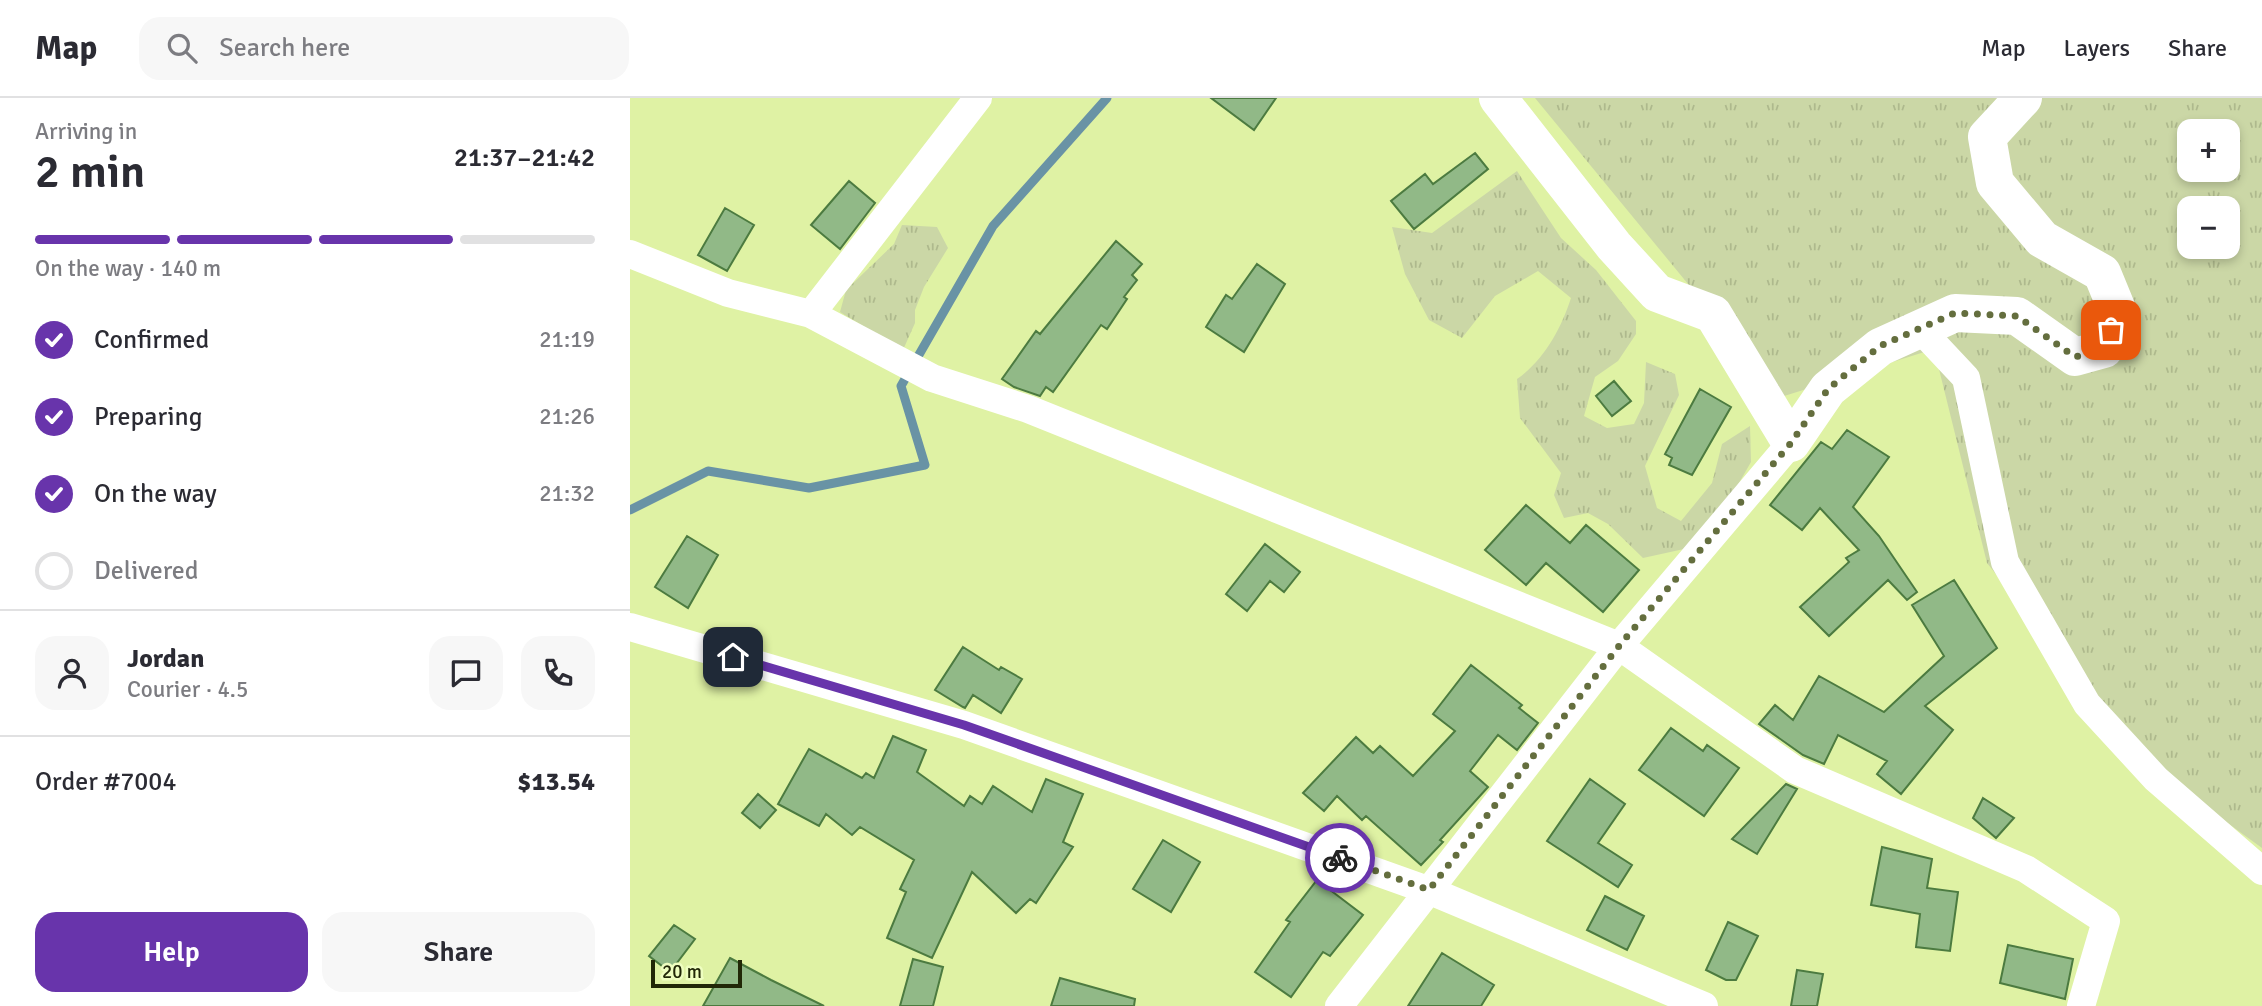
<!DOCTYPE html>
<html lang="en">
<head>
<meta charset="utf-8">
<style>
  body { margin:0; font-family:Signika,sans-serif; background:#f7f7f7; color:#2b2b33; height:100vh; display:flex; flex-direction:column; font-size:26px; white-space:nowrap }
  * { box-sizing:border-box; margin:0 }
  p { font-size:23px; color:#7c7c81 }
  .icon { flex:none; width:38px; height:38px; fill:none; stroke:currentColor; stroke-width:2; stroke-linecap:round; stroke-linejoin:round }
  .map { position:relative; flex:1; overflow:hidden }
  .side { display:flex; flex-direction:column; background:#fff; width:630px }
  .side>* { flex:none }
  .fabs { position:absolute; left:1547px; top:21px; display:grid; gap:14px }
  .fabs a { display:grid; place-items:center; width:63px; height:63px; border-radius:14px; background:#fff; box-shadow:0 4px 10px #0003; font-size:35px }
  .scale { position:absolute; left:21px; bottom:18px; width:91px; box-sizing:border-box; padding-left:7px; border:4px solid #212707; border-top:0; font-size:19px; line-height:24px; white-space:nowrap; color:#212707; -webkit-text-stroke:5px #eefec0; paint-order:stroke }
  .pin { position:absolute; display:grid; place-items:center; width:60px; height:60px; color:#fff; margin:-30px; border-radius:14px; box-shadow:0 4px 10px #0006 }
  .courier { position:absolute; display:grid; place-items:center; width:70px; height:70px; margin:-35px; border:5px solid #6834ab; border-radius:50%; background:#fff; color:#222; box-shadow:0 2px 9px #0007 }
  .overview em { font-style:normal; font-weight:600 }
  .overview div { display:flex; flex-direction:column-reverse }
  .overview { display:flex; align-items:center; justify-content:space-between; height:119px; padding:0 35px }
  h1 { font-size:46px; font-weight:600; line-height:52px }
  .bar { display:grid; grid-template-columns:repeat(4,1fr); gap:10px 7px; align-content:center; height:84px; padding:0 35px }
  .bar i { height:9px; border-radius:5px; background:#e1e1e2 }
  .bar .selected { background:#6834ab }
  .bar p { grid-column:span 4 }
  .line { display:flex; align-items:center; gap:18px; padding:0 35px; border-top:2px solid #e1e1e2 }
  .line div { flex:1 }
  .round { display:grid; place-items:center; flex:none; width:74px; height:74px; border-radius:21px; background:#f7f7f7 }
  ol { padding:0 35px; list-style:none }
  li { display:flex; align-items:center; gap:21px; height:77px }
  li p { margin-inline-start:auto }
  li .icon { padding:7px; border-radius:50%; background:#6834ab; color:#fff; stroke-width:4 }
  li:last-child { color:#7c7c81 }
  li i { width:38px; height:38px; border:4px solid #e1e1e2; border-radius:50% }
  .primary-button { display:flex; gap:14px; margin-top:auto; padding:14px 35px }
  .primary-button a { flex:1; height:80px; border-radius:21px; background:#6834ab; color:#fff; font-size:28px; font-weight:600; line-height:80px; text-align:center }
  .primary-button a+a { background:#f7f7f7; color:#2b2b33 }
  header { display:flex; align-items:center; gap:42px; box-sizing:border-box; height:98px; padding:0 35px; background:#fff; border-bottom:2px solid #e1e1e2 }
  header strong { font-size:33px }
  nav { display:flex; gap:38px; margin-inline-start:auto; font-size:24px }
  .search { width:490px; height:63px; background:#f7f7f7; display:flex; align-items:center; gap:18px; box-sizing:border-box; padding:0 24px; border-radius:21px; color:#7c7c81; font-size:26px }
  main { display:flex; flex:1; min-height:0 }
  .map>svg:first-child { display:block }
  .grass { fill:url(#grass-tufts); fill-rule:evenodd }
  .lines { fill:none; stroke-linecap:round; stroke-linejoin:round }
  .stream { stroke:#6993a5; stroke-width:9 }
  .building { fill:#91b987; stroke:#4c7b40; stroke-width:2 }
  .street { stroke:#fff; stroke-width:28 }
  .secondary { stroke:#fff; stroke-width:38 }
  .done { stroke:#646e3e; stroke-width:7; stroke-dasharray:0 12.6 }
  .route { stroke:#6834ab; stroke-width:9 }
</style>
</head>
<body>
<header>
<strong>Map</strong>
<div class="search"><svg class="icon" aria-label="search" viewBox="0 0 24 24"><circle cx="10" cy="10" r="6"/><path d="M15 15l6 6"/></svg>Search here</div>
<nav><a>Map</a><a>Layers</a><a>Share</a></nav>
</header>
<main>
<section class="side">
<div class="overview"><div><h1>2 min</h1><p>Arriving in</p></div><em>21:37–21:42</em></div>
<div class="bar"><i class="selected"></i><i class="selected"></i><i class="selected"></i><i></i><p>On the way · 140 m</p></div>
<ol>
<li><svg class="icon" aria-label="check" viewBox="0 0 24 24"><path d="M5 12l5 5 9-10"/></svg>Confirmed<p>21:19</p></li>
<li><svg class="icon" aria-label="check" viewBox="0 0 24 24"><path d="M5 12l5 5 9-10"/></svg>Preparing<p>21:26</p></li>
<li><svg class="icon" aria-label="check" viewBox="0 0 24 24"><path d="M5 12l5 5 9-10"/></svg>On the way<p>21:32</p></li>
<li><i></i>Delivered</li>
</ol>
<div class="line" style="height:126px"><a class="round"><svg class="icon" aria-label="person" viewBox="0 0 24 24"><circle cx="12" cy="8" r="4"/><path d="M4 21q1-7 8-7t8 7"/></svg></a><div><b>Jordan</b><p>Courier · 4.5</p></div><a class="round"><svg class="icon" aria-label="chat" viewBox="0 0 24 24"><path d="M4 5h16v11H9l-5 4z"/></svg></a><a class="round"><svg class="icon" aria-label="phone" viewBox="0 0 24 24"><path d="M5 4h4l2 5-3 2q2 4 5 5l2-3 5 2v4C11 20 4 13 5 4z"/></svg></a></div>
<div class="line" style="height:91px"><div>Order #7004</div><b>$13.54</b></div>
<div class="primary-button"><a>Help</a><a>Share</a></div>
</section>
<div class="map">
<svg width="1632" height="908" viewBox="0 0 1632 908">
  <defs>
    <pattern id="grass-tufts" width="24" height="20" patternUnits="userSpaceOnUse" patternTransform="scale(1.75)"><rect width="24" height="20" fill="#cbd7a6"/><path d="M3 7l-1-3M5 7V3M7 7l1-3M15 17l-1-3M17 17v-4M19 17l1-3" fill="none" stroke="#aeb98d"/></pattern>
  </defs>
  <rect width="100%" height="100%" fill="#dff2a4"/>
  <path class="grass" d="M905,0H1632V750L1519,668L1357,465L1304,251L1151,299ZM1559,33H1598V72H1559ZM1559,110H1598V149H1559Z
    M887,73L931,140L966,172L1006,223V236L988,263L965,279L954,318L977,330L1004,326L1014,305L1016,264L1045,276L1049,297L1015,368L1027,410L1051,423L1082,385L1092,346L1120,328L1121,364L1082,432L1054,451L1013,460L978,426L958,415L934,420L924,397L931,375L890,320L887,281C914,262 931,231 941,200L908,173L865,198L832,240L799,222L775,176L762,129L802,135Z
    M272,127L307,129L318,150L294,189L285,212V225L273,252L210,214L216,192L264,146Z"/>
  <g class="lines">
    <path class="stream" d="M0,412L78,373L179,390L295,367L271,288L363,128L477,0"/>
  </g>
  <path class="building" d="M581,0H646L624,32Z
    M845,55L858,71L784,131L761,103L795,76L803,86Z
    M219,83L245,105L210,151L181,127Z
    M95,110L124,127L97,173L68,157Z
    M486,143L512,166L502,177L507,182L494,199L497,201L477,231L471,227L423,294L416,289L410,298L384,289L372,281L406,233L410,236Z
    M627,166L655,186L614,254L576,229L596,197L602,201Z
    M984,283L1001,303L982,318L966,298Z
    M1070,291L1101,309L1062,377L1039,367L1042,360L1035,356Z
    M1217,332L1259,359L1223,409L1249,438L1287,494L1277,502L1258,482L1199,538L1170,509L1219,464L1216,460L1229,452L1190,410L1172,432L1140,407L1191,344L1202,351Z
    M896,407L940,445L956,427L1009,472L973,514L916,465L896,487L855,452Z
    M57,438L88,457L58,510L25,489Z
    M635,446L670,474L654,494L640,483L617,513L596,496Z
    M1324,482L1367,550L1295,608L1323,632L1271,696L1247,676L1257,663L1208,637L1194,666L1173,657L1129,626L1145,607L1163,622L1189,578L1254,614L1314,558L1282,507Z
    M333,549L369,572L371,569L392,581L371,615L343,597L335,610L333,609L305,592Z
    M841,567L892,607L889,610L908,625L887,652L868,637L840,673L858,689L810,742L813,744L791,767L736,718L732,722L707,698L694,713L673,695L726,639L743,655L750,648L783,678L825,633L803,616Z
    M1041,630L1073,653L1077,647L1109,670L1074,718L1009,672Z
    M263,638L296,652L287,674L334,708L340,698L352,706L363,688L402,714L416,681L453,696L433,744L443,749L406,805L400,801L386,815L342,774L302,860L257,840L276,794L270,791L284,762L230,729L222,737L196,716L189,728L148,706L179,651L232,680L236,675L244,680Z
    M960,681L995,706L968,745L1002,767L988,789L917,743Z
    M1156,686L1167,691L1127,756L1102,741Z
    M128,696L146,712L130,730L112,715Z
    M1353,700L1384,720L1366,740L1343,720Z
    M533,742L570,764L541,814L503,791Z
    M1252,749L1302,761L1297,790L1328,794L1320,853L1286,849L1290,816L1241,807Z
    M687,782L733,817L700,858L693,854L661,899L625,874L660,824L656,822Z
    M975,798L1014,818L997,852L957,832Z
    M1098,824L1128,838L1106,882H1096L1076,872Z
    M44,827L65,841L40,874L19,858Z
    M1378,847L1443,861L1435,901L1370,885Z
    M812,855L864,887L851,908H778Z
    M100,860L141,882L194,908H73Z
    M283,861L313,869L303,908H270Z
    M1167,872L1193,876L1187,908H1161Z
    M430,880L505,901L504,908H421Z"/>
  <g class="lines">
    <path class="street" d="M0,156L98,195L181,216L348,0
      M181,216L302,280L398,311L989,548L1165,672L1396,771L1476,823L1451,908
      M1290,231L1336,280L1375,464L1457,606L1526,681L1632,773
      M0,529L334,627L803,794
      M798,792L1074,908
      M709,908L989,548L1161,345"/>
    <path class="secondary" d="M868,0L984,148L1027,195L1083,216L1161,345L1198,291L1250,249L1325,215L1387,218L1445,259L1474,251L1488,214L1472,175L1412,141L1365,85L1357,39L1393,0"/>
  </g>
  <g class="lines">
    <path class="done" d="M710,760L799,792L989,548L1161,345L1198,291L1250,248L1325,215L1387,218L1445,259L1474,251L1481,232"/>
    <path class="route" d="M103,559L334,627L710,760"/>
  </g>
</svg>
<div class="fabs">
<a>+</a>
<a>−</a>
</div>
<div class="scale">20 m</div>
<div class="pin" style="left:1481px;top:232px;background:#ea580c"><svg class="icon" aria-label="bag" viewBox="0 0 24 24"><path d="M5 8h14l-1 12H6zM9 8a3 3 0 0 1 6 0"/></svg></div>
<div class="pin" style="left:103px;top:559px;background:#1f2937"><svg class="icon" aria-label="home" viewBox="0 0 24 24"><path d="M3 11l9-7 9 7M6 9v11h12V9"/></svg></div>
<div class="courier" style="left:710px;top:760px"><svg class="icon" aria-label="bike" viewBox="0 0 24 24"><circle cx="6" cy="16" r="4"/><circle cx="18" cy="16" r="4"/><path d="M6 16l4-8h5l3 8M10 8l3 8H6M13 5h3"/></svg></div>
</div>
</main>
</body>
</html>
